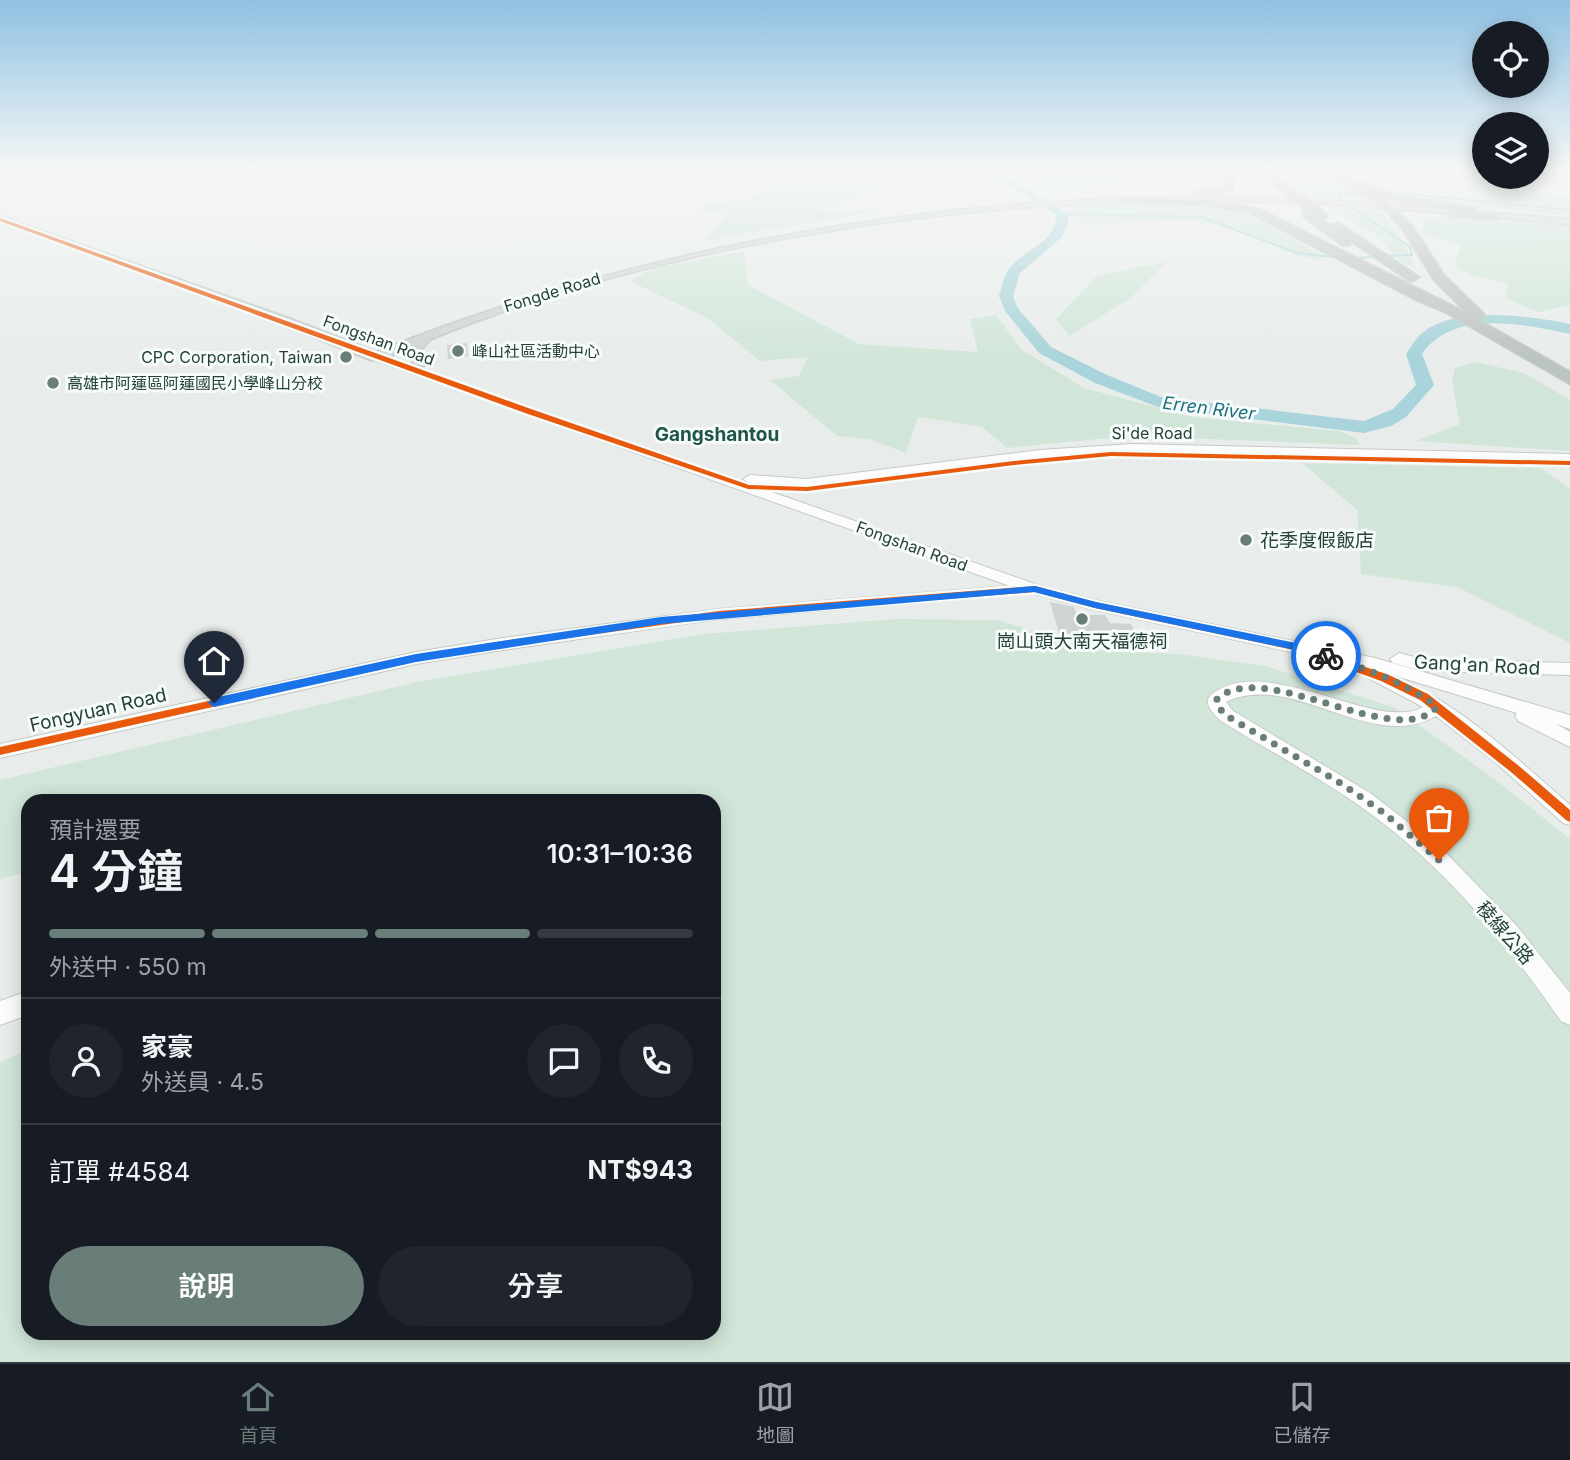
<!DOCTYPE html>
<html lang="zh-TW">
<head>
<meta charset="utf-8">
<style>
  body { margin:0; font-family:Inter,"Noto Sans TC",sans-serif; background:#20242c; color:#f1f3f6; height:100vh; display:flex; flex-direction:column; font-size:26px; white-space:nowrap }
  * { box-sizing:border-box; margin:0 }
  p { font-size:23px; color:#9ea1a6 }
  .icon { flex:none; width:38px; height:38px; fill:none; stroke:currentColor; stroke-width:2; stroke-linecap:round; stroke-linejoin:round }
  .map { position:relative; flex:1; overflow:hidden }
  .details { position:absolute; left:21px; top:794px; width:700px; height:546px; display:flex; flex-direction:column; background:#171b24; border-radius:21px; box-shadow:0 4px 18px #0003 }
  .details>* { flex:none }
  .controls { position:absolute; left:1472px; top:21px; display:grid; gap:14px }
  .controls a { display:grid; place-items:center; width:77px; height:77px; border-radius:50%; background:#171b24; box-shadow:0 4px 18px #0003; font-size:35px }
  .pin { position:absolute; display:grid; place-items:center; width:60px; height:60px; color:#fff; margin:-72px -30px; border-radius:50% 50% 50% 0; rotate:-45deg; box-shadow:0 0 7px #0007 }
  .pin .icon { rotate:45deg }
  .courier { position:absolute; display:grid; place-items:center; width:70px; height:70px; margin:-35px; border:5px solid #1a73e8; border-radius:50%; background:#fff; color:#222; box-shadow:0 2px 9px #0007 }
  .headline em { font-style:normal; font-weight:600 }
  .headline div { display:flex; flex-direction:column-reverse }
  .headline { display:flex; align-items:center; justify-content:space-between; height:119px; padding:0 28px }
  h1 { font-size:46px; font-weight:600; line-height:52px }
  .bar { display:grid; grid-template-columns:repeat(4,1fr); gap:10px 7px; align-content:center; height:84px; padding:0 28px }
  .bar i { height:9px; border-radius:5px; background:#363941 }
  .bar .current { background:#697e78 }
  .bar p { grid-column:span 4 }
  .line { display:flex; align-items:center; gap:18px; padding:0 28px; border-top:2px solid #363941 }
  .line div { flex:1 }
  .round { display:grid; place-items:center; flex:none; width:74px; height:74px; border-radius:37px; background:#20242c }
  .primary-button { display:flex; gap:14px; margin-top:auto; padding:14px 28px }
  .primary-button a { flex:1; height:80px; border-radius:42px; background:#697e78; color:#fff; font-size:28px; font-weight:600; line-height:80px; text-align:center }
  .primary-button a+a { background:#20242c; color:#f1f3f6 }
  .tab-bar { display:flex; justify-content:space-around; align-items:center; height:98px; border-top:2px solid #363941; background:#171b24; font-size:19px; color:#9ea1a6 }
  .tab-bar a { display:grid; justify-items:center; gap:4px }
  .tab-bar .current { color:#697e78 }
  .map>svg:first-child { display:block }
  .green { fill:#d1e6d8 }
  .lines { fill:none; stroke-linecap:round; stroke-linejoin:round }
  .stream { stroke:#a9d4db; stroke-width:2 }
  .river { fill:#a9d4db; fill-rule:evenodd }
  .building { fill:#cfd4d2 }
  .minor-casing { stroke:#c5cac8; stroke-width:2 }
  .major-casing { stroke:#c3ccc9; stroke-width:3 }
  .highway-casing { stroke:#c3ccc9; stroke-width:3 }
  .minor { fill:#fcfcfc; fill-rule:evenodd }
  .major { fill:#cfd7d5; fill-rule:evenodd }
  .highway { fill:#bcc4c2; fill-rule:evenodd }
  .highway-bridge-casing { stroke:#c3ccc9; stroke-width:12; stroke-linecap:butt }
  .highway-bridge { stroke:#bcc4c2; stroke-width:11 }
  .cycleway-casing { stroke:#f7fbf9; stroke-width:5 }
  .cycleway { fill:#e8590c; fill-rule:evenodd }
  .route { fill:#1a73e8 }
  .done { stroke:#697e78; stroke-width:7; stroke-dasharray:0 12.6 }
  .poi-dot { fill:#697e78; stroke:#f7fbf9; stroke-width:2.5 }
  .labels { text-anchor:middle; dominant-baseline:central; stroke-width:6; stroke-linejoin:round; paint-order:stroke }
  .far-street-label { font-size:16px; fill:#24423a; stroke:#f7fbf9 }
  .far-poi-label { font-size:16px; fill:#24423a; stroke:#f7fbf9; text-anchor:start }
  .far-water-label { font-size:18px; font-style:italic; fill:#1c6f80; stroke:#f7fbf9 }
  .far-quarter-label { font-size:19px; font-weight:bold; fill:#1f5548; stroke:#f7fbf9 }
  .poi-label { font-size:19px; fill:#24423a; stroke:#f7fbf9; text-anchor:start }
  .street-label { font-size:19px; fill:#24423a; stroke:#f7fbf9 }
</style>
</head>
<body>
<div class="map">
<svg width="1570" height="1362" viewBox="0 0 1570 1362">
  <rect width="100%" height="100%" fill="#e8edeb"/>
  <path class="green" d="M0,169H75L106,174C79,183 27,182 0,175Z
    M828,169H880L879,190L816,210L878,211L703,241L727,215L702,210L706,203L740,201L773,187L821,179Z
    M1014,169H1172V170L1131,175L1144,180L1048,193L1026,181Z
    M1328,169H1398L1387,177L1382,189Z
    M1441,169L1461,177L1484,170V177H1517L1496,190L1525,195L1570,197V216L1422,202L1400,196L1491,204L1482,192L1442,178Z
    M1313,173L1369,199L1314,198L1299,178Z
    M1116,203C1163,204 1217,199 1261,221C1284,232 1306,247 1327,260C1295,262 1271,240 1241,231C1185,215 1140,220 1084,226L1072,207Z
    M1328,207L1381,211L1403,243L1416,269L1399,261L1383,240Z
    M1445,216L1570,227V305L1539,312L1506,299L1508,283L1472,275L1454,266L1462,244L1422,235L1423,219Z
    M744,251L748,285L859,344L978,352L970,319L996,315L1022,350L1084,388L1192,417L1338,431L1356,438L1360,445L1129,436L1007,448L982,427L918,417L906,453L869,439L837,436L770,380L799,376L808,357L760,361L709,319L630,281L655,268Z
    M1168,261L1129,299L1069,336L1056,319L1097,276Z
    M1475,362L1524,373L1570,400V451L1416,441L1460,424L1452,382L1455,368Z
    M1302,463L1541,468L1570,489V643L1457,587L1361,574L1357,510Z
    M895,619L998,620L1091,650L1178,654L1266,666L1395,708L1496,780L1570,839V1362H0V1062L28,1050V1334H714V802H28V872L0,879V780L417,682L703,634Z"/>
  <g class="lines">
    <path class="stream" d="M1361,192L1341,193L1340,199L1410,247L1412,255L1386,256
      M1387,192L1570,210
      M1062,214L1201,217L1297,253L1342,258
      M1351,258L1377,257"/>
    <path class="river" d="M982,169H994L1068,214V225L1061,238L1020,273L1013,296L1017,307L1051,347L1107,375L1161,397L1364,421L1393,409L1416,385L1406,354C1410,348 1414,341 1419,336C1451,304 1530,316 1570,324V334C1525,324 1453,309 1422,354L1434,385L1406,417L1391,426L1364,433L1158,407L1095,383L1039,353L1005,311L999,296C1002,288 1003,276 1009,269C1024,249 1056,244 1056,215Z"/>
  </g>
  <path class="building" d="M467,343L468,356L448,359L447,345Z
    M1050,602L1074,607L1077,615H1105L1110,623L1131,624L1139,639L1060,637Z"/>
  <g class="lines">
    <defs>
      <path id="minor" d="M1564,169H1570V172L1565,170Z
        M376,354L1041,586L1095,600L1375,658L1570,715V729L1556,724L1570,732V747L1518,721L1515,716L1517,713L1393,675C1461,705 1515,757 1570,805V825L1563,823L1495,762L1436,716C1371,754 1292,670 1226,702L1233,711L1370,793L1440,847L1516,925L1570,993V1025L1561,1021C1509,946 1449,872 1375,817C1326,780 1272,753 1221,721C1214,714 1201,702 1212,694C1257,659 1342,709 1392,712C1403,713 1414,712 1423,707L1368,678L1365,674L1371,669L1095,610L1031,593L719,619L503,650L416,664L0,758V744L416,652L503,638L719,609L1010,586L372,359V355Z
        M1132,444L1570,454V462L1132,452L1040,458L806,487L750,483L743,479L750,475L806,479L1040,450Z
        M1399,653L1422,659L1570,663V675L1422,671L1393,663L1390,659Z
        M28,991V1015L0,1025V1001Z"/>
      <path id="major" d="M1207,196L1363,202L1570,219V225C1449,213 1327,201 1205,201C951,201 666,243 431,339L420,351L427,364L420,368L413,364L407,349L381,360H371L283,325L0,222V216L291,319L376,352C640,247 923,198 1207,196Z"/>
      <path id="highway" d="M1218,169H1228L1235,179L1232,191L1196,196V192L1223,187L1225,179Z
        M1257,169H1268L1291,189L1282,191Z
        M1313,169H1327L1395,195L1470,207L1474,208V212L1501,214V218L1497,219L1453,217L1447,214L1454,211L1383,198L1411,224L1444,275L1483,313L1485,316L1479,320L1570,372V384L1445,312L1416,300L1250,213L1203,205L1125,203L1120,200L1125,197L1203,199L1257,208L1467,313L1434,280L1402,228L1382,206Z
        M1303,212H1311L1329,225L1339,223L1419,277L1413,281L1408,280L1351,241L1350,245H1342L1303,216Z"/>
    </defs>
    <use href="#minor" class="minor-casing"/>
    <use href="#major" class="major-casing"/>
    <use href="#highway" class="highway-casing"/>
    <use href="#minor" class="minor"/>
    <use href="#major" class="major"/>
    <use href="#highway" class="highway"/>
    <defs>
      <path id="highway-bridge" d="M1286,189L1322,216"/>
    </defs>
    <use href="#highway-bridge" class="highway-bridge-casing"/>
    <use href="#highway-bridge" class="highway-bridge"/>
    <defs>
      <path id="cycleway" d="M0,218L531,409L749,485L807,487L1014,461L1111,452L1570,461V465L1111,456L1014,465L807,491L748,489L525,413L0,221Z
        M1035,586L1095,602L1301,645L1389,675L1428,694L1519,766L1570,810V822L1566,820L1511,772L1420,700L1381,681L1299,651L1095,608L1035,592L719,617L503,647L416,661L0,755V747L416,655L503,641L719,611Z"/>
    </defs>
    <use href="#cycleway" class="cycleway-casing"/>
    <use href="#cycleway" class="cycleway"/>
  </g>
  <linearGradient id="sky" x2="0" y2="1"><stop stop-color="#8fc1e3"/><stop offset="0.47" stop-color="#f5f7f6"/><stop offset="1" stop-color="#f5f7f6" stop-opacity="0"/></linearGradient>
  <rect width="1570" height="360" fill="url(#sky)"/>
  <path class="route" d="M1035,586L1096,602L1301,644L1331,656L1326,660L1300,651L1095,608L1034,592L661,624L416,662L214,707L208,703L214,698L416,654L661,617Z"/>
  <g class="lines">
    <path class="done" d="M1326,656C1363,668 1406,682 1437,707C1397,753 1263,656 1217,699L1218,707L1227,716L1342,784L1384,813L1439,860"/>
  </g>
  <g class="poi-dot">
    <circle cx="458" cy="351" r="7"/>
    <circle cx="346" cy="357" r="7"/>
    <circle cx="53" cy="383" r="7"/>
    <circle cx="1246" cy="540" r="7"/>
    <circle cx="1082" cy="619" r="7"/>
  </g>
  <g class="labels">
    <g class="far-street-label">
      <text transform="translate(552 292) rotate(-17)">Fongde Road</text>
      <text transform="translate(379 340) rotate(20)">Fongshan Road</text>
      <text x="1152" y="433">Si'de Road</text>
      <text transform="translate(912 546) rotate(20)">Fongshan Road</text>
    </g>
    <g class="far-poi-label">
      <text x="472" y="351">峰山社區活動中心</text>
      <text x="332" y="357" text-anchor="end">CPC Corporation, Taiwan</text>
      <text x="67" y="383">高雄市阿蓮區阿蓮國民小學峰山分校</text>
    </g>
    <g class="far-water-label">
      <text transform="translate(1209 408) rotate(7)">Erren River</text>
    </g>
    <g class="far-quarter-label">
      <text x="717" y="434">Gangshantou</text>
    </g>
    <g class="poi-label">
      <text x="1260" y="540">花季度假飯店</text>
      <text x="1082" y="641" text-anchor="middle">崗山頭大南天福德祠</text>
    </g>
    <g class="street-label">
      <text transform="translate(1477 665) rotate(3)">Gang'an Road</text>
      <text transform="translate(98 710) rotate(-13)">Fongyuan Road</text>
      <text transform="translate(1505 933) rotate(49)">稜線公路</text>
    </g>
  </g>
</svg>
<div class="controls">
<a><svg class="icon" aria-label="locate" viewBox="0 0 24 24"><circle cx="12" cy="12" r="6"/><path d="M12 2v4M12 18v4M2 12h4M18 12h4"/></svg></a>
<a><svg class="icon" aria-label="layers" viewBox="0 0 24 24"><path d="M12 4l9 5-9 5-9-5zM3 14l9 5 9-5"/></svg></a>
</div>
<div class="pin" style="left:1439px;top:860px;background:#ea580c"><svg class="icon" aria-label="bag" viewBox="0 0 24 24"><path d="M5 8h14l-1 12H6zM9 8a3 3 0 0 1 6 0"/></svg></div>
<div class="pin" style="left:214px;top:703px;background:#1f2937"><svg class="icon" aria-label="home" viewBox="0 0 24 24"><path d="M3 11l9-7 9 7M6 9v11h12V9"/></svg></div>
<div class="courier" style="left:1326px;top:656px"><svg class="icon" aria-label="bike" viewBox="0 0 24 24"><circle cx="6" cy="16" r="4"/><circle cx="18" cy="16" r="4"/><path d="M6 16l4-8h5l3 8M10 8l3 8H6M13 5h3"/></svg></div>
<section class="details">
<div class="headline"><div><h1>4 分鐘</h1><p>預計還要</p></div><em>10:31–10:36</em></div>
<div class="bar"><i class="current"></i><i class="current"></i><i class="current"></i><i></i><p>外送中 · 550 m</p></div>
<div class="line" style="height:126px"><a class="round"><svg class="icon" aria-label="person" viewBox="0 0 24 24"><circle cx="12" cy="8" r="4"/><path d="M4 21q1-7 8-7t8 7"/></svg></a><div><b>家豪</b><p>外送員 · 4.5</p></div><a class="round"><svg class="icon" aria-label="chat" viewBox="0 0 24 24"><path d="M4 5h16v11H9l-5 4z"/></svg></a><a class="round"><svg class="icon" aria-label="phone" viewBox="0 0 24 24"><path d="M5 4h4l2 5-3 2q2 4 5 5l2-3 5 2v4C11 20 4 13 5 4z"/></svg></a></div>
<div class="line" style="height:91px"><div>訂單 #4584</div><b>NT$943</b></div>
<div class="primary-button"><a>說明</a><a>分享</a></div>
</section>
</div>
<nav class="tab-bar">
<a class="current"><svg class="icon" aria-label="home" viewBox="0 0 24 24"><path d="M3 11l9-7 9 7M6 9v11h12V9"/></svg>首頁</a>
<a><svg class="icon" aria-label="map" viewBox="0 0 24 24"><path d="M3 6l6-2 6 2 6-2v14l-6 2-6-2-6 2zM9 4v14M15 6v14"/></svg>地圖</a>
<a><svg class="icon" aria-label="saved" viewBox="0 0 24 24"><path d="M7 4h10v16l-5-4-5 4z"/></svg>已儲存</a>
</nav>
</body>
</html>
